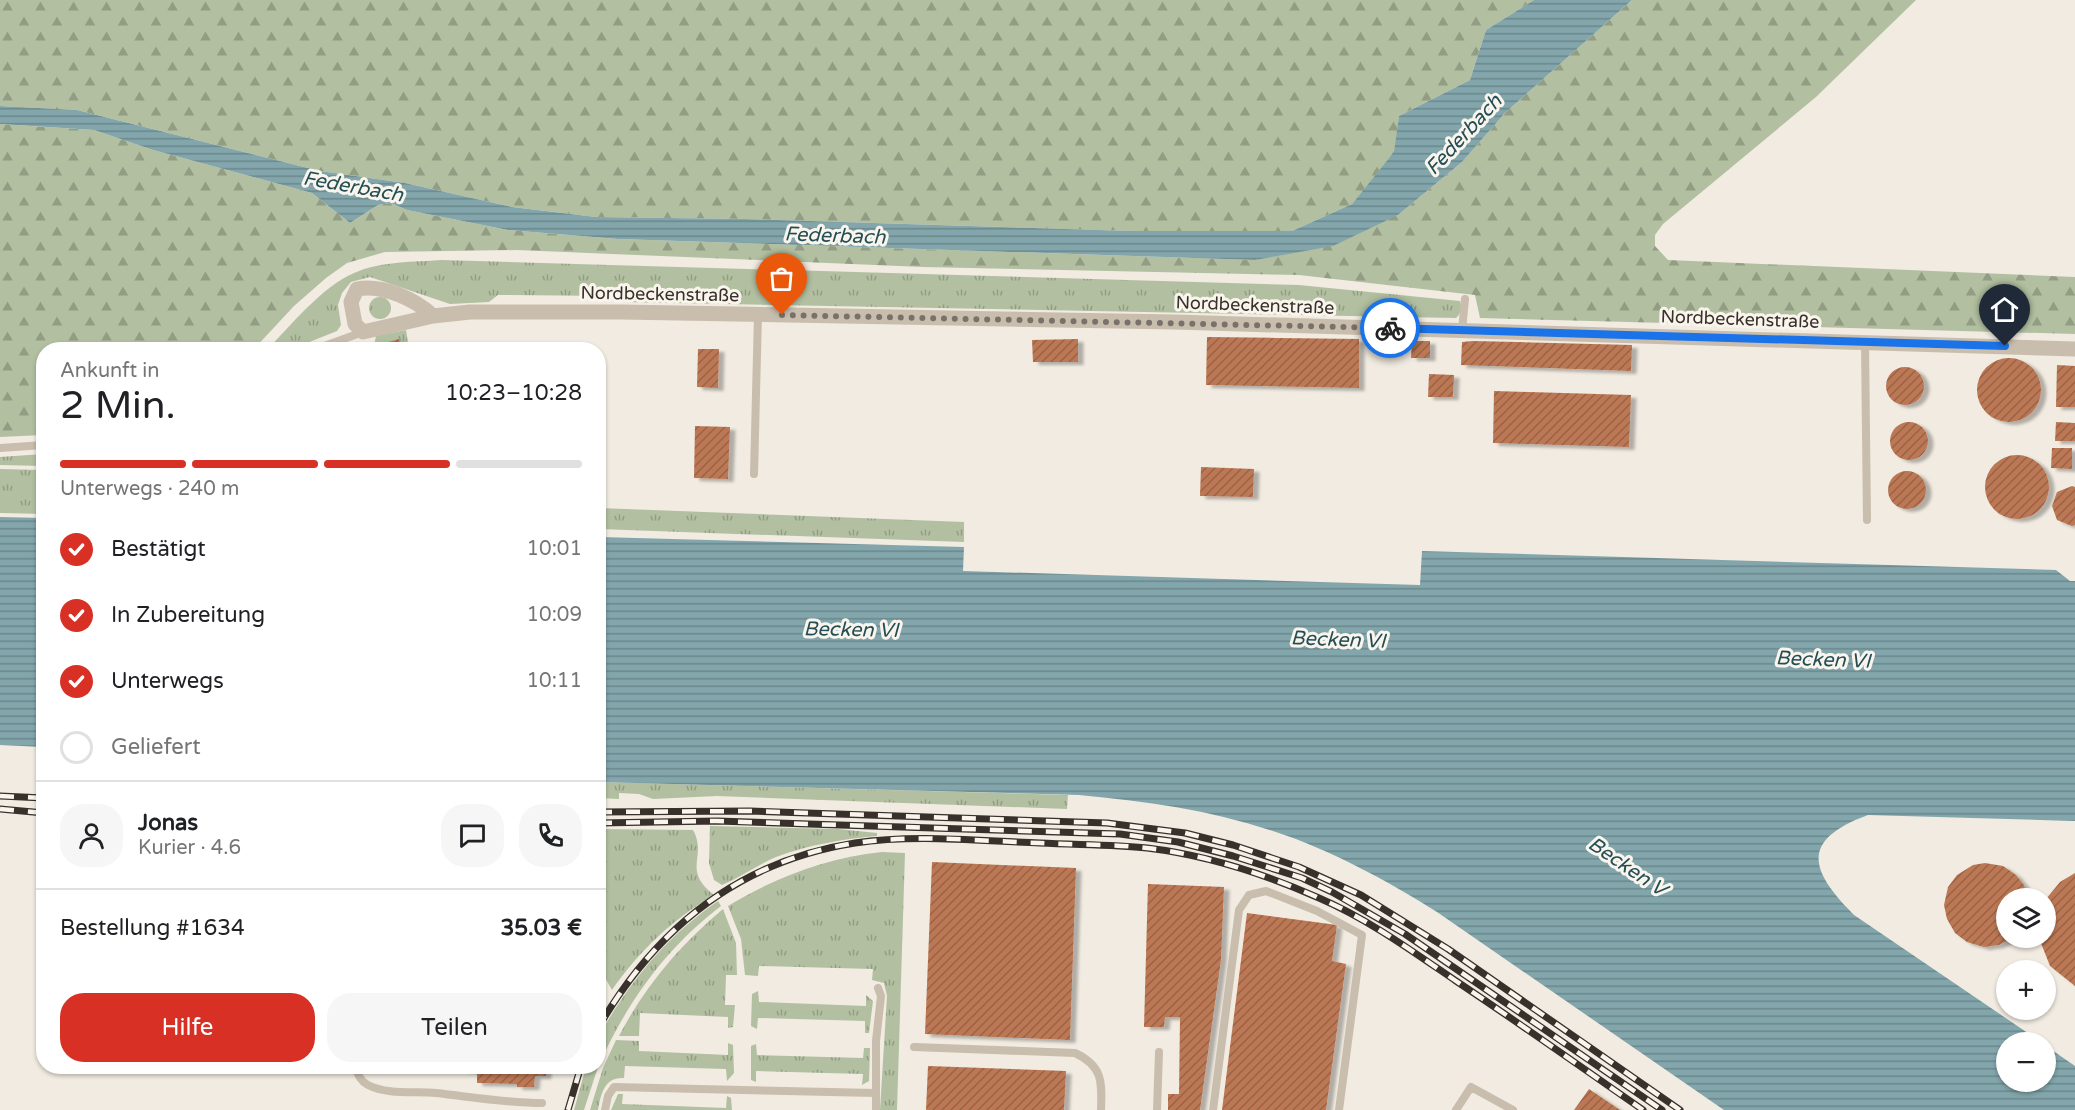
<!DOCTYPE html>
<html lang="de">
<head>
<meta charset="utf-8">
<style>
  body { margin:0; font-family:"Varela Round",sans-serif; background:#f6f6f6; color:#202124; height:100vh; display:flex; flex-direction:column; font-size:22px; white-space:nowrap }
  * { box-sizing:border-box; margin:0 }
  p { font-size:20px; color:#757577 }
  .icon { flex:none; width:33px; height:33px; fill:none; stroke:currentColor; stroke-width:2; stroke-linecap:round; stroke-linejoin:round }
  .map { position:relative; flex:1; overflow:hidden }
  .panel { position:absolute; left:36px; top:342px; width:570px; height:732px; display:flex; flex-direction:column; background:#fff; border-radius:24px; box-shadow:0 2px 4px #0004 }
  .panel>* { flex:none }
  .tools { position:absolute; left:1996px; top:888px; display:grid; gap:12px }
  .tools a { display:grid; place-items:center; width:60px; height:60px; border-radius:50%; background:#fff; box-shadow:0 2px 4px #0004; font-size:30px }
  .pin { position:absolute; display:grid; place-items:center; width:51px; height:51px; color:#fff; margin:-62px -26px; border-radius:50% 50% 50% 0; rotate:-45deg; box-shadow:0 0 6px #0007 }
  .pin .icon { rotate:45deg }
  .courier { position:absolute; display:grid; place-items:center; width:60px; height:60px; margin:-30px; border:4px solid #1a73e8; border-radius:50%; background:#fff; color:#222; box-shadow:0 2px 8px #0007 }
  .head em { font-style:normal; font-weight:600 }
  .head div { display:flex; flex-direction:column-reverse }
  .head { display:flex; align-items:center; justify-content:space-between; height:102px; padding:0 24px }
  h1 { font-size:39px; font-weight:600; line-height:45px }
  .bar { display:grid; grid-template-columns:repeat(4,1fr); gap:9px 6px; align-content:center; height:72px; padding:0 24px }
  .bar i { height:8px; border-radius:4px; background:#e0e0e0 }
  .bar .on { background:#d93025 }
  .bar p { grid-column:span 4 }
  .line { display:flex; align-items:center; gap:15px; padding:0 24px; border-top:2px solid #e0e0e0 }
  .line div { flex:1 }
  .round { display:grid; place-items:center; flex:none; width:63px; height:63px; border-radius:24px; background:#f6f6f6 }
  ol { padding:0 24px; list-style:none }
  li { display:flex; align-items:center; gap:18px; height:66px }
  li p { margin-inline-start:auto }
  li .icon { padding:6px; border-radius:50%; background:#d93025; color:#fff; stroke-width:4 }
  li:last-child { color:#757577 }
  li i { width:33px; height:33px; border:3px solid #e0e0e0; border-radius:50% }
  .action { display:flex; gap:12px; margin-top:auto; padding:12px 24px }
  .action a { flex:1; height:69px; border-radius:24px; background:#d93025; color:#fff; font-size:24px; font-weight:600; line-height:69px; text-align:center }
  .action a+a { background:#f6f6f6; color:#202124 }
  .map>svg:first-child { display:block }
  .grass { fill:url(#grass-tufts) }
  .forest { fill:url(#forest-firs) }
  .water { fill:url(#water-rules) }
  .building { fill:url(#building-hatch); filter:url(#shadow) }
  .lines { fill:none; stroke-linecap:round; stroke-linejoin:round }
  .lane { stroke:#c9bdad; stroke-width:8 }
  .street { stroke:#c9bdad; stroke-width:15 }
  .rail-casing { stroke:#38312b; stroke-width:7 }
  .rail { stroke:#f9f5ed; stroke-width:4.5; stroke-dasharray:14; stroke-linecap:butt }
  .done { stroke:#79726b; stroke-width:6; stroke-dasharray:0 10.8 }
  .route { stroke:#1a73e8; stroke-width:8 }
  .labels { text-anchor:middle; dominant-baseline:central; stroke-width:6; stroke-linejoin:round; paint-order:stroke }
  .street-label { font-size:18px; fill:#38312b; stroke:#f9f5ed }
  .water-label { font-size:20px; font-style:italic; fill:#244e56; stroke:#f9f5ed }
</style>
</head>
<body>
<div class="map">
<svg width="2075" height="1110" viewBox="0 0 2075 1110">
  <defs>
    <pattern id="grass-tufts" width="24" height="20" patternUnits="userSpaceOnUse" patternTransform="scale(1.5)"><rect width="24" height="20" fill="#b2c0a1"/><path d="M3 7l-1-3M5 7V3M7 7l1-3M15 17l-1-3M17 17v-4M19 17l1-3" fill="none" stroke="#929d83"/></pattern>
    <pattern id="forest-firs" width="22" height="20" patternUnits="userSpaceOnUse" patternTransform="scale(1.5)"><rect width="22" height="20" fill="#b2c0a1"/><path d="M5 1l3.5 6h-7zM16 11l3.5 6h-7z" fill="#929d83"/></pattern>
    <pattern id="water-rules" width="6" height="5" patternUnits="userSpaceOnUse" patternTransform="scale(1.5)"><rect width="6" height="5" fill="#82a6ac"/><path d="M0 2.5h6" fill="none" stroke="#6b888c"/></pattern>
    <pattern id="building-hatch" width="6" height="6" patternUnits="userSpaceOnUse" patternTransform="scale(1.5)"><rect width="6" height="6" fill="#bc7854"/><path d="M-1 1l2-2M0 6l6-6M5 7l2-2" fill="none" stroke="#9a6346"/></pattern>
    <filter id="shadow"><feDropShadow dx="5.5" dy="3" stdDeviation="1.5" flood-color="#0004"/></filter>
  </defs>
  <rect width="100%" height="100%" fill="#f1ebe1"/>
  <path class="grass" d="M442,260L1299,285L1460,301C1462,308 1461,314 1456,318L622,302L612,296L498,295L489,302L450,304L370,277L351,282L342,293L338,305L341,325L337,331L292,349L267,350C291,325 323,286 354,273C381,261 414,262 442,260Z
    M369 308a11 11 0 1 1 22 0a11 11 0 1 1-22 0Z
    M406,330L409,349L373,350L376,336Z
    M43,454V466L0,465V457Z
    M0,469L43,470V514L0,513Z
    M599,508L964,522V542L599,529Z
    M599,782L1068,795L1067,809L717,796L653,799L639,794L619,793V799L599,798Z
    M710,826L838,829L877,833V836C843,839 808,845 776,857C757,865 741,877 722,885L714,880L709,863Z
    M599,829L693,830C708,857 681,869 714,895C672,920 640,950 612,990L599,967Z
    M882,852L905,853L897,1110H880L887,996L884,983L872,980L873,969L759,966L758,976L745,975L741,939L728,906C776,877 826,858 882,852Z
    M718,901L721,906C666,948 627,1002 599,1065V1038L601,1032C632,979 667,936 718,901Z
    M723,909L736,943L737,975H726L725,1005H735L733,1027L728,1028V1017L640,1013L639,1036H619C645,986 680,945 723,909Z
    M758,991L759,1002L866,1006V995L873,1001L869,1033H865V1021L758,1018L757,1029L751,1026L752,994Z
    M616,1040L639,1041V1051L728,1055V1043L733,1045L734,1073L727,1081L726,1069L625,1066L624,1078C604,1077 601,1094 598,1110H590L603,1068Z
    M756,1044L757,1055L863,1058L864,1048H870L869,1081L862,1085L863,1074L756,1071V1082L751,1080V1046Z
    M586,1067H598L584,1110H574Z
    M618,1094H623L622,1104L726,1108L727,1096L731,1098L732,1110H611Z"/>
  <path class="forest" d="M0,0H1534L1486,30L1470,80L1399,116L1395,152L1352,204L1292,231H1131L745,219L596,217L512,207L405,183L320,171L77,110L0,106Z
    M1632,0H1916L1816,97L1663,224L1655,235V246L1668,260L2075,277V334L1480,318L1475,295L1299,275L923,267L517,250L385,252L347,263L326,278L294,306L254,349L44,350L43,435L0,437V124L94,130L153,150L312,193L350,223L378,205L391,203L407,210L508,230L618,239L1255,260L1398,215L1462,162L1505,113Z"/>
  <path class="water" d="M1534,0H1632L1505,113L1462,162L1398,215L1333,246L1255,260L618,239L508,230L407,210L391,203L378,205L350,223L312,193L153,150L94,130L0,124V106L77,110L320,171L405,183L512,207L596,217L745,219L1131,231H1292L1352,204L1394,152L1399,116L1470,80L1486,30Z
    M0,517L43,518V747L0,745Z
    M599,537L964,547L963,571L1420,585L1422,551L2056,570L2070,581H2075V821L1868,815C1800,840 1809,870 1854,915L2041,1042H2007V1082H2046V1046L2075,1066V1110H1724L1437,912C1386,880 1331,850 1273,831C1210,810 1145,801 1079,795L599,782Z"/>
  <path class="building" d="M1207,337L1359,339V388L1206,385Z
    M399,339L402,350H386L385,343Z
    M1078,339V362H1033L1032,340Z
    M1412,341H1430V358H1411Z
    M1473,341L1632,345L1631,371L1461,365L1462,342Z
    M698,349H719L718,388L697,387Z
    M1977 390a32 32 0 1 1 64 0a32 32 0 1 1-64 0Z
    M2057,365L2075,366V407H2056Z
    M1886 386a19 19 0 1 1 38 0a19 19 0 1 1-38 0Z
    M1429,374L1454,375L1453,397H1428Z
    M1494,391L1631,395L1629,447L1493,443Z
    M1890 441a19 19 0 1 1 38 0a19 19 0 1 1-38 0Z
    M2056,422L2075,423V441H2055Z
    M695,426L730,427L728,479L694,478Z
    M2052,448H2072V469L2051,468Z
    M1985 487a32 32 0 1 1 64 0a32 32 0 1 1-64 0Z
    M1201,467L1254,469L1253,497L1200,496Z
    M1888 490a19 19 0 1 1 38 0a19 19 0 1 1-38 0Z
    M2072,486L2075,487V525L2072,526L2057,520L2052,506L2057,492Z
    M932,862L1076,868L1070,1040L925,1034Z
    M1985,863L2003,866L2016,875L2024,885L2028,898H2007V938H2013L1999,945L1984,947L1967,942L1955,933L1947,919L1944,905L1948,887L1957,875L1973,865Z
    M2075,873V986L2050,966L2039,938H2046V899L2060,882Z
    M1148,884L1224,887L1221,960L1200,1110H1168V1094H1179L1180,1017H1165L1164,1027H1144Z
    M1247,913L1337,925L1332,961L1346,964L1326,1110H1222Z
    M464,1066H546V1076H535L534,1087H517V1084L477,1083V1071L464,1070Z
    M928,1066L1066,1071L1064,1110H926Z
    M1589,1089L1620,1110H1574Z"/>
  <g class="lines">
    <path class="lane" d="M1462,330L1465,299
      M1865,343L1867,520
      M313,350L363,332
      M0,448L44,445
      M754,474L758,314
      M914,1047L1075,1053C1103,1066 1102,1082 1101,1110
      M355,1066C357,1074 360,1081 368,1085C387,1095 415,1091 436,1093C472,1097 506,1103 542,1103
      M605,1110L608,1096L614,1087L875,1093
      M876,1110V1041L881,996L878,988
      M1157,1110L1159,1052
      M1213,1110L1239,910L1249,895L1266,891L1317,911L1362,935L1339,1110
      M1456,1110L1471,1087L1513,1110"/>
    <path class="street" d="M433,316C415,299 382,284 357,289L351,302L355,324L363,332L433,316L470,312H621L1175,322L2075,349"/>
    <defs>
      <path id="rail" d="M0,796L44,798
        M0,809L44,813
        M598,812L750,811L1107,823L1185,833L1233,845L1299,867L1361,895L1448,949L1680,1110
        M598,823L717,821L1120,834L1178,842L1233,856L1302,878L1332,892L1405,934L1662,1110
        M598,1028C656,928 739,861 855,843C915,834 979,841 1040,843C1075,845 1112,844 1147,848C1206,855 1265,874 1319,898C1368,919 1412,951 1456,981C1519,1023 1581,1067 1643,1110
        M568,1110L581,1066"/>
    </defs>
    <use href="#rail" class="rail-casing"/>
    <use href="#rail" class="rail"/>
  </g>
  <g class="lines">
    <path class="done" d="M782,315L1390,328"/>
    <path class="route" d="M1390,328L2005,346"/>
  </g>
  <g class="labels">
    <g class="street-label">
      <text transform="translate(660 294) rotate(1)">Nordbeckenstraße</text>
      <text transform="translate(1255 305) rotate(2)">Nordbeckenstraße</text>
      <text transform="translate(1740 319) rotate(2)">Nordbeckenstraße</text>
    </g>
    <g class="water-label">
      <text transform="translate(1464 135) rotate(-47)">Federbach</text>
      <text transform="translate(353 187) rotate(10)">Federbach</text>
      <text transform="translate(835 236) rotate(2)">Federbach</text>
      <text transform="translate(851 630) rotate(1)">Becken VI</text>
      <text transform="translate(1338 640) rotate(2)">Becken VI</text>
      <text transform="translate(1823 660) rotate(2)">Becken VI</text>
      <text transform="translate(1627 867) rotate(34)">Becken V</text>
    </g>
  </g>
</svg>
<div class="tools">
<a><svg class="icon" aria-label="layers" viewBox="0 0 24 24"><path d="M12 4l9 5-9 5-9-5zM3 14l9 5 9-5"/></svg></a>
<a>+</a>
<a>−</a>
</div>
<div class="pin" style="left:782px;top:315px;background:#ea580c"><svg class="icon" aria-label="bag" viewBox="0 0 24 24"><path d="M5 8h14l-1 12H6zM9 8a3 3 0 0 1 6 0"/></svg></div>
<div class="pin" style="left:2005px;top:346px;background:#1f2937"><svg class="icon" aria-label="home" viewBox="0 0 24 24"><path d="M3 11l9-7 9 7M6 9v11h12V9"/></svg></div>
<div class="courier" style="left:1390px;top:328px"><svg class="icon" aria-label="bike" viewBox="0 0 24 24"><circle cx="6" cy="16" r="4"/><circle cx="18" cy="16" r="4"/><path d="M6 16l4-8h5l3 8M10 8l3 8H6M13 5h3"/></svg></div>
<section class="panel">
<div class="head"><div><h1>2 Min.</h1><p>Ankunft in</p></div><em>10:23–10:28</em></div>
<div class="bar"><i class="on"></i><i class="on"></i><i class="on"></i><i></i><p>Unterwegs · 240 m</p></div>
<ol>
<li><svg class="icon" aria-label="check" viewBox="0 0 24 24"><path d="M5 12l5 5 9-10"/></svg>Bestätigt<p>10:01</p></li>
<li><svg class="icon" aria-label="check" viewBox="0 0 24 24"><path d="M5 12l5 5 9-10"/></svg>In Zubereitung<p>10:09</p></li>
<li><svg class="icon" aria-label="check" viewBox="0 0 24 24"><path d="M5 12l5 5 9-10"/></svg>Unterwegs<p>10:11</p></li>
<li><i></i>Geliefert</li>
</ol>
<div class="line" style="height:108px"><a class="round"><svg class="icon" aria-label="person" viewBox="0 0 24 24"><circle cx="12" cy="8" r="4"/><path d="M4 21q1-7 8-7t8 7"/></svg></a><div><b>Jonas</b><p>Kurier · 4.6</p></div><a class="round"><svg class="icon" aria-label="chat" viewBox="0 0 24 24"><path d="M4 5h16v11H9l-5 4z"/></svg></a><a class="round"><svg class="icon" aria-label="phone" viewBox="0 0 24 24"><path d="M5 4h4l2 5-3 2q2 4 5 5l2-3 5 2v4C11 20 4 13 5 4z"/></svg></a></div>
<div class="line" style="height:78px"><div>Bestellung #1634</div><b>35.03 €</b></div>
<div class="action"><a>Hilfe</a><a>Teilen</a></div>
</section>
</div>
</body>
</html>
